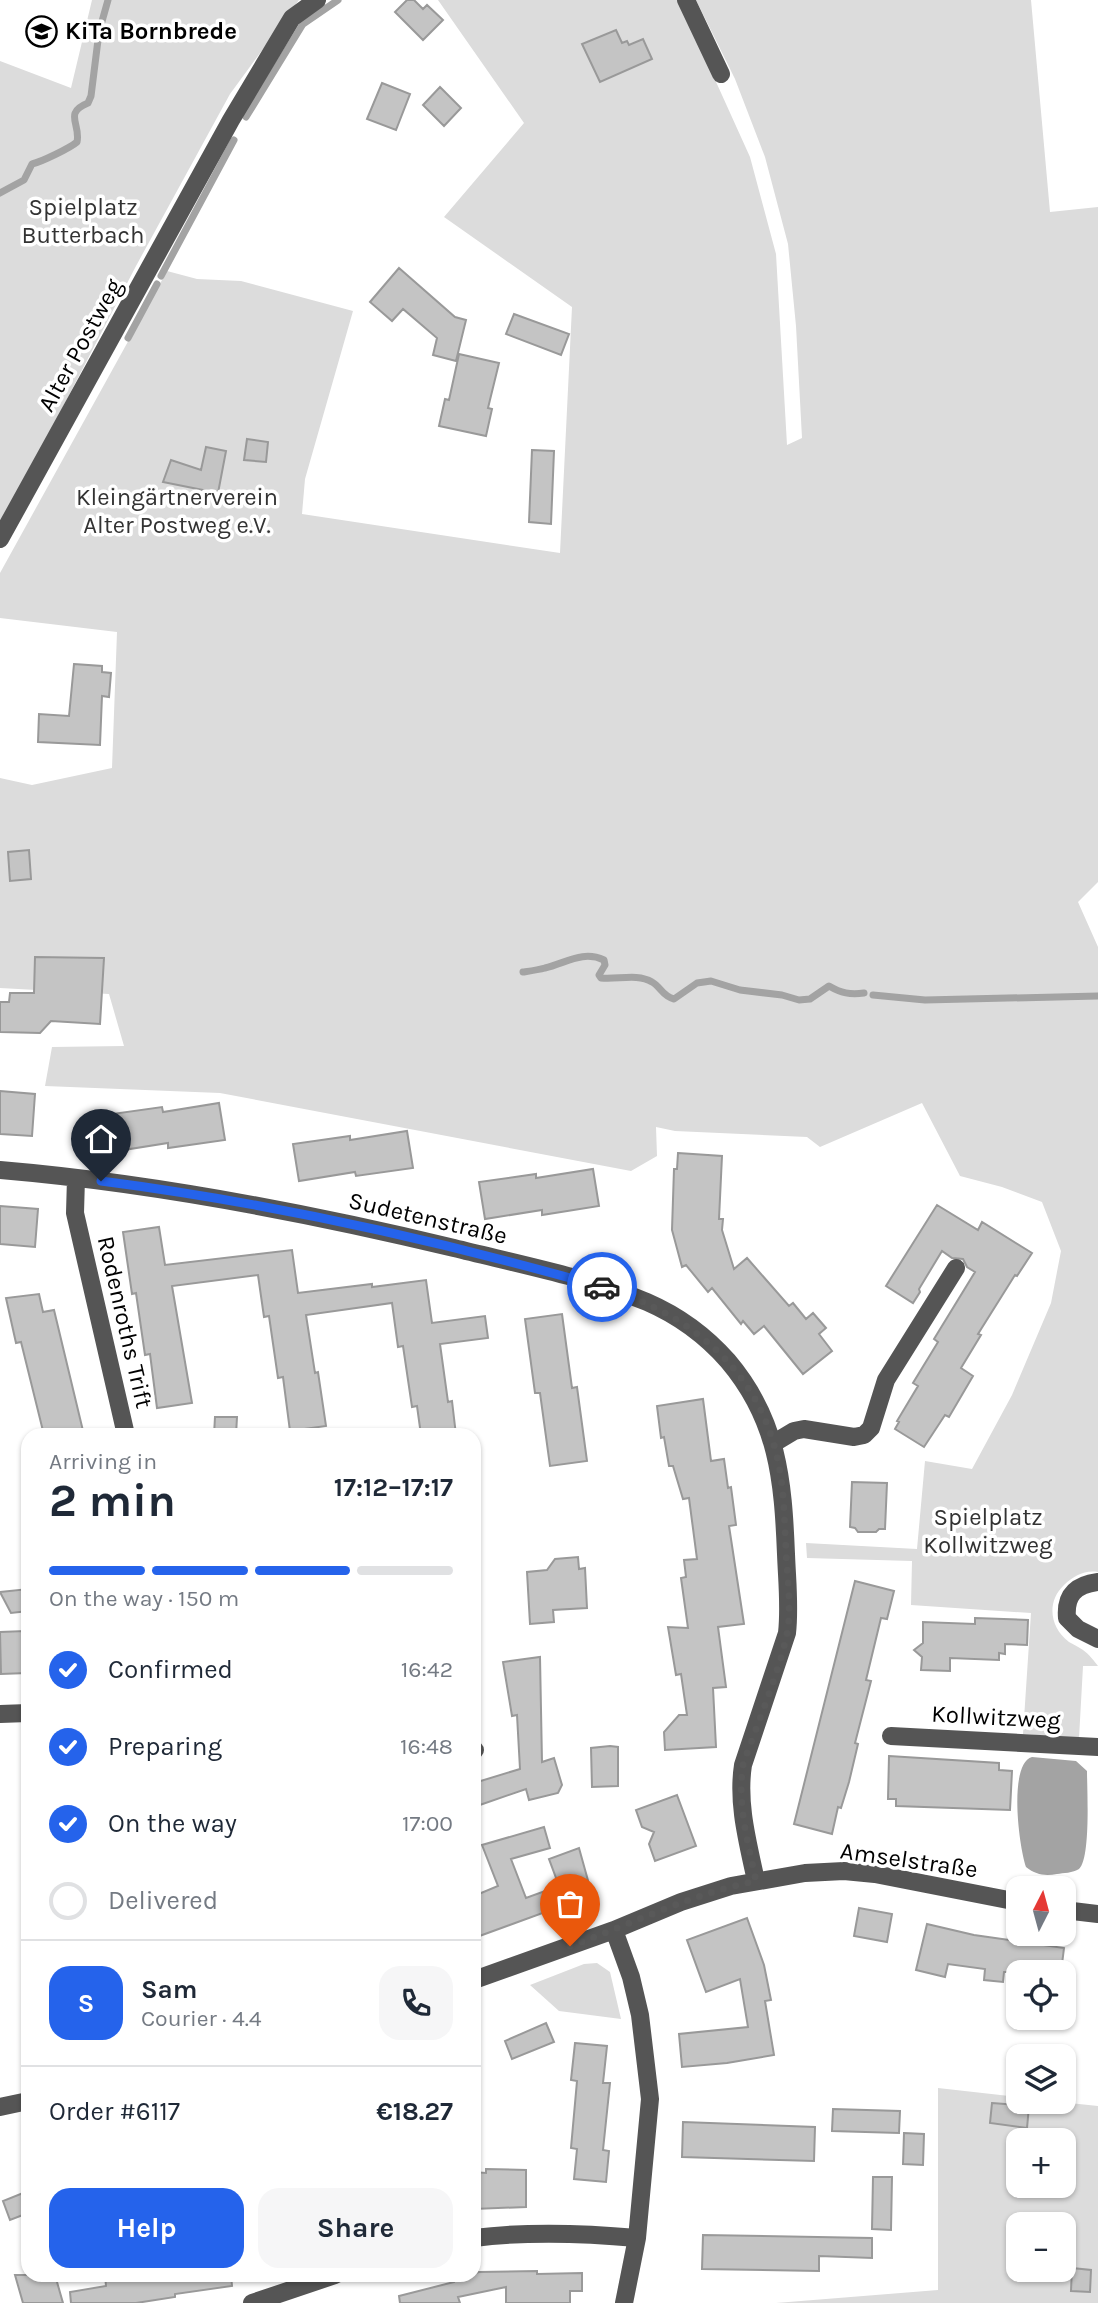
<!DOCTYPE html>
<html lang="en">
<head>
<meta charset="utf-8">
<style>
  body { margin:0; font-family:Karla,sans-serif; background:#f6f6f7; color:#1f2937; height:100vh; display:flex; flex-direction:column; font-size:26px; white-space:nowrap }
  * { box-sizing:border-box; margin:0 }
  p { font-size:23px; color:#747a83 }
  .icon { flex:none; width:38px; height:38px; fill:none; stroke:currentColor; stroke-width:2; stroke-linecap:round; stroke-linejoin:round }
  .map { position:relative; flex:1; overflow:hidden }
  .sheet { position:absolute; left:21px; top:1428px; width:460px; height:854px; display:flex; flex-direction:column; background:#fff; border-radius:21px; box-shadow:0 2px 5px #0004 }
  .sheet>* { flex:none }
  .needle { width:46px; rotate:6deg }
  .tools { position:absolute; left:1006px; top:1876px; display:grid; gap:14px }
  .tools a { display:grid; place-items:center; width:70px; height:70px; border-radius:14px; background:#fff; box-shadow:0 2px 5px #0004; font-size:35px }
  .pin { position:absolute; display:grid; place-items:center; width:60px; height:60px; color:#fff; margin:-72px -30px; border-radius:50% 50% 50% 0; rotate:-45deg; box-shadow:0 0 7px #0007 }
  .pin .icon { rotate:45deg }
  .courier { position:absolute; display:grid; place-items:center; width:70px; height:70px; margin:-35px; border:5px solid #2563eb; border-radius:50%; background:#fff; color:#222; box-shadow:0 2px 9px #0007 }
  .overview em { font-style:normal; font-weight:700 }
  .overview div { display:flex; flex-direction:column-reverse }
  .overview { display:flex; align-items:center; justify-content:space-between; height:119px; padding:0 28px }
  h1 { font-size:46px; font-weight:700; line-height:52px }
  .bar { display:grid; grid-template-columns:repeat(4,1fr); gap:10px 7px; align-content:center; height:84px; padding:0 28px }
  .bar i { height:9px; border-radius:5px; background:#e0e1e3 }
  .bar .active { background:#2563eb }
  .bar p { grid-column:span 4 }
  .line { display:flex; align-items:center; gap:18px; padding:0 28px; border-top:2px solid #e0e1e3 }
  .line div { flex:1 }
  .round { display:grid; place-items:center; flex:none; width:74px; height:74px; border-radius:21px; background:#f6f6f7 }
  ol { padding:0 28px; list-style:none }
  li { display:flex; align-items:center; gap:21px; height:77px }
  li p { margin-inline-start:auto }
  li .icon { padding:7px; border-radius:50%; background:#2563eb; color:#fff; stroke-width:4 }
  li:last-child { color:#747a83 }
  li i { width:38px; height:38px; border:4px solid #e0e1e3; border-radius:50% }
  .action { display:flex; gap:14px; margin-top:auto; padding:14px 28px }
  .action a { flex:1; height:80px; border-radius:21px; background:#2563eb; color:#fff; font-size:28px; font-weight:700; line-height:80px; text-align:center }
  .action a+a { background:#f6f6f7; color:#1f2937 }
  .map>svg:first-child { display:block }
  .green { fill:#dcdcdc; fill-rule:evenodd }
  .water { fill:#a3a3a3 }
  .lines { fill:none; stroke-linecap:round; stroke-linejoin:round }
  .stream { stroke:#a3a3a3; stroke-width:7 }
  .building { fill:#c4c4c4; stroke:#999; stroke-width:2 }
  .minor { stroke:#555; stroke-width:18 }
  .done { stroke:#595959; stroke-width:7; stroke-dasharray:0 12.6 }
  .route { stroke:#2563eb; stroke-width:9 }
  .labels { text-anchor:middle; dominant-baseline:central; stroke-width:7; stroke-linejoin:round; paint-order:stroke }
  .poi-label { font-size:24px; font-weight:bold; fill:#000; stroke:#fff; text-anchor:start }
  .park-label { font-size:24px; fill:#333; stroke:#fff }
  .street-label { font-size:24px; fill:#000; stroke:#fff }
</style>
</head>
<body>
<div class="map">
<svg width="1098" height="2303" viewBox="0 0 1098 2303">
  <rect width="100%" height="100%" fill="#fff"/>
  <path class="green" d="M92,0H299L230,94L136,266L0,528V61L71,88Z
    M438,0H679L750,157L776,254L787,445L802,438L796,326L788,244L765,157L735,79L696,0H1031L1050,212L1098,207V882L1078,902L1098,947V1572C1084,1570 1074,1576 1064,1585C1046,1602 1050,1628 1069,1642C1074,1645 1079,1647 1083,1650C1089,1654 1094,1661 1098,1666H1083L1079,1738L1023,1734L1031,1613L911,1605L912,1561L807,1558L806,1543L917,1549L925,1461L972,1469L1012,1395L1051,1303L1061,1251L1042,1202L1002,1187L960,1176L922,1103L820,1147L807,1137L675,1131L656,1127L657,1156L631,1171L220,1093L45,1086L52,1047L124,1046L109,994L0,988V778L32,785L112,768L117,632L0,618V573L167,271L197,279L241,281L353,311L305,479L302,514L560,553L572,307L444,217L524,123Z
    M597,1963L610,1972L621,2019L559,2011L530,1985L584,1964Z
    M938,2088L1018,2097V2102H1060L1098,2106V2303H776L938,2290ZM1018,2140H1064V2186H1018ZM1018,2224H1064V2270H1018Z"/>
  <path class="water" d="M1032,1757L1076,1761L1087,1771C1087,1788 1091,1858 1079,1869C1073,1873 1063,1873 1057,1874C1045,1876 1036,1875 1026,1867C1019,1847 1008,1764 1032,1757Z"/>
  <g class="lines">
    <path class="stream" d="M246,117L303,24L338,0
      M0,193L24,180L32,164C41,162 70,148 77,142C81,124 63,113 88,103L91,96L99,32L108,0
      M161,276L234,140
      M128,338L157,284
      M523,972C530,971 538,970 545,968C566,963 583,950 604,960L605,965L599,975L601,978C617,980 637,973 652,982C661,987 662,996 674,999L697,983L711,981L740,990L782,995L799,1000L810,999L829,986C841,993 850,995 864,993
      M873,995L925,1000L1098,996"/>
  </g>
  <path class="building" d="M407,0H414L423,9L427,5L443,20L423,40L395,12Z
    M616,30L622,43L627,41L629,45L643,39L652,59L600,82L582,44Z
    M382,83L410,94L396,130L367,119Z
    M440,87L461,108L444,126L423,105Z
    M399,268L455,317L466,320L456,361L433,355L437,338L403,309L392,321L370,302Z
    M514,314L569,334L561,355L506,334Z
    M459,354L499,363L488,408L492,409L486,436L439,426L445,399L449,400Z
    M247,439L268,442L266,462L244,460Z
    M206,447L226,451L218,493L163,482L171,460L201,470Z
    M532,450L554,451L551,524L529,522Z
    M74,664L102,666V672L111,673L109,697L102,696L100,745L38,742L39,714L69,716Z
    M29,850L31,879L10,881L8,852Z
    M35,957L104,958L100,1024L51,1021L40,1033L0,1032V1002H9L10,993H34Z
    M0,1091L35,1094L32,1136L0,1134Z
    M219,1103L225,1140L168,1148V1143L111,1152L105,1115L162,1107L163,1112Z
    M407,1131L413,1168L356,1176L355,1172L299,1181L293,1144L350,1136V1140Z
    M678,1153L722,1156L719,1219H723L722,1230L734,1269L747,1258L789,1306L793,1303L806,1319L813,1313L826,1328L819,1334L832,1351L803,1374L764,1326L754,1334L743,1321L741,1324L712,1288L708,1292L686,1265L682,1267L672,1230L674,1169H677Z
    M593,1169L599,1206L542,1215V1210L485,1219L479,1182L536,1174V1178Z
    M937,1205L978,1230L982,1222L1032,1253L1017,1276L1015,1275L978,1334L981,1335L961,1368L973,1376L949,1417L945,1415L924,1447L895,1429L899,1422L897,1421L918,1386L913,1383L938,1342L934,1339L975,1272L967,1267L963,1259L952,1258L942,1251L919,1289L920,1292L913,1303L886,1286Z
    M0,1206L38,1209L35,1247L0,1244Z
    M159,1227L165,1265L292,1250L298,1293L372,1284V1287L426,1280L432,1323L485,1316L488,1338L440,1344L448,1402L452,1401L456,1435H421L417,1406L412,1407L403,1346L398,1347L392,1303L306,1315L315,1373L318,1372L326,1426L290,1431L283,1377L278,1378L269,1316L264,1317L258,1275L172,1286L192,1403L157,1408L150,1354L145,1355L136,1293L132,1294L123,1232Z
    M39,1294L43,1312L54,1310L84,1435H44L21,1342L16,1343L6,1298Z
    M562,1314L572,1388L577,1387L587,1461L550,1466L540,1393H535L525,1319Z
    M703,1399L711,1461L724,1459L728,1488L731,1487L736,1525L729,1526L744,1624L718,1627L726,1687L713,1688L716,1747L665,1750L664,1732L679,1715H687L681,1674L676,1675L668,1627L688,1628L681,1578L686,1577L684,1560L697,1559L689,1498L683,1499L673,1466H669L664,1437L661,1438L657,1406Z
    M215,1417H237L236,1435H214Z
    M852,1482L887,1483L885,1529H879L876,1532H858L855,1528L850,1527Z
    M578,1557L579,1569L585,1568L587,1608L553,1610L554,1622L530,1624L527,1572L547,1570L555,1559Z
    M855,1581L894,1591L887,1619L881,1618L866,1680L871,1681L855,1743L858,1744L849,1782L841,1808L838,1807L832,1834L794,1824Z
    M28,1589V1611L11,1613L0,1592Z
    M975,1618L1028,1620L1027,1645L1005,1644V1654L999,1653V1660L950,1658V1671L921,1670L922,1657L914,1650L923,1643V1622L975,1624Z
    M25,1631L27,1673L1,1674L0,1632Z
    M540,1657L542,1762L554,1758L562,1785L558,1793L529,1800L526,1789L474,1807V1783L520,1769L517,1715L512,1716L503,1662Z
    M610,1746L618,1747V1786L592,1787L591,1748Z
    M889,1756L999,1763V1770L1012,1771L1010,1810L896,1806V1799H888Z
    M677,1795L696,1846L655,1861L649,1844L654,1832L642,1827L636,1810Z
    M544,1827L550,1848L511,1859L526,1898L559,1886L549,1859L579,1848L592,1895L474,1938V1896L498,1886L482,1845Z
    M859,1908L892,1914L887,1942L854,1936Z
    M747,1918L764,1965L771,2000L765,2001L774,2055L727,2063L682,2067L679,2034L748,2027L740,1979L706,1992L687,1940Z
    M927,1924L974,1935L1064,1948L1061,1972H1004L1003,1982L984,1980L985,1969L948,1964L945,1977L916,1970Z
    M546,2023L554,2042L512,2059L505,2041Z
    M575,2043L607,2046L603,2083H610L603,2150L609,2151L606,2182L574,2179L577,2149L571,2148L577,2081L571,2080Z
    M992,2103L1029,2106L1027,2128L990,2123Z
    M833,2109L900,2111L899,2133L832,2131Z
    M683,2122L815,2127L814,2161L682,2157Z
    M904,2133L924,2134L923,2165L903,2164Z
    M486,2169L526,2170V2207L474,2209V2172L486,2173Z
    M873,2177H892L891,2230L872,2229Z
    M28,2191V2213L10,2220L3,2201Z
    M703,2235L872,2238V2258L819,2256V2271L702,2269Z
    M1072,2268L1091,2270L1090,2292L1071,2291Z
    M537,2271V2274L582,2273V2291H570V2303H506V2287L458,2297L460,2303H400L399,2296L454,2282V2279L479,2272Z
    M15,2275H55L63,2303H23Z
    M105,2275H231L232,2286L175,2294V2297L136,2303H71L70,2292L106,2286Z"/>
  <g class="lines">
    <path class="minor" d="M686,0L721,74
      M0,539L231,120L292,18L317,0
      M0,1170C153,1183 304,1212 454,1248C514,1263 590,1278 647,1302C677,1315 706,1336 728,1361C778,1420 783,1480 786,1554C787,1581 790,1607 787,1633L743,1765C737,1804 748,1843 756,1881
      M76,1178L75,1213L126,1435
      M774,1443L794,1431L804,1429L854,1437L864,1435L871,1428L886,1380L956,1268
      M1098,1582C1075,1585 1065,1595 1067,1618L1078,1629L1098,1639
      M0,1714L28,1713
      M891,1736L1098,1747
      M474,1751L475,1750
      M1064,1910L1098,1914
      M614,1930L631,1977L640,2015L650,2099L637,2238L624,2303
      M474,1980L614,1930L681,1902L731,1886L805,1873L844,1871L875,1874L1018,1902
      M0,2107L28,2101
      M474,2238C529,2231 582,2233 637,2238
      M252,2303L335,2275"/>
  </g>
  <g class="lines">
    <path class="done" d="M570,1946C632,1924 691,1894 756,1881C748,1843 737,1804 743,1765C757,1724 778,1676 787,1634C792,1607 787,1577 786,1550C784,1514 784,1479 774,1445C751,1362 681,1310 602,1287"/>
    <path class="route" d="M101,1181C271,1203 438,1240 602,1287"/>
  </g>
  <defs>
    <symbol id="school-ring" viewBox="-11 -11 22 22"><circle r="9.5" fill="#fff" stroke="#000" stroke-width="1.5"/><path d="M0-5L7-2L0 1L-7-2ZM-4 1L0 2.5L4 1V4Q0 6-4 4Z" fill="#000"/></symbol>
  </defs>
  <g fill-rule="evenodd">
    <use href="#school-ring" x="24" y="14" width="35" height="35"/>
  </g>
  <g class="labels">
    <g class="poi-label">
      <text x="65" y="31">KiTa Bornbrede</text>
    </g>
    <g class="park-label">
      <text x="83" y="207">Spielplatz<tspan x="83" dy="28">Butterbach</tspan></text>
      <text x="177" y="497">Kleingärtnerverein<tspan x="177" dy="28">Alter Postweg e.V.</tspan></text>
      <text x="988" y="1517">Spielplatz<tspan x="988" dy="28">Kollwitzweg</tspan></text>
    </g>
    <g class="street-label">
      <text transform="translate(80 345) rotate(-61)">Alter Postweg</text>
      <text transform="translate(428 1218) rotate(13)">Sudetenstraße</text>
      <text transform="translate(125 1322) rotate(77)">Rodenroths Trift</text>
      <text transform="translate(996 1717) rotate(3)">Kollwitzweg</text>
      <text transform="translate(909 1860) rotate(8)">Amselstraße</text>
    </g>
  </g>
</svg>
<div class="tools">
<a><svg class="needle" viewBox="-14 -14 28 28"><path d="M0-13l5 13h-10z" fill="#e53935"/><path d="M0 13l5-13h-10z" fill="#747a83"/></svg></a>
<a><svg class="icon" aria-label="locate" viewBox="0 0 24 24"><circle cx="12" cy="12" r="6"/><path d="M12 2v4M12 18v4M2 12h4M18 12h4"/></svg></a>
<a><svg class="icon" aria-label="layers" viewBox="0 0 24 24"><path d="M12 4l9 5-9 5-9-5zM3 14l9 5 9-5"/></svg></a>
<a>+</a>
<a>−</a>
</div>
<div class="pin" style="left:570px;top:1946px;background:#ea580c"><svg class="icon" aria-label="bag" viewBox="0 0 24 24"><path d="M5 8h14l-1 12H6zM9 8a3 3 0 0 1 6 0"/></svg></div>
<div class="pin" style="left:101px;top:1181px;background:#1f2937"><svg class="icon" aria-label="home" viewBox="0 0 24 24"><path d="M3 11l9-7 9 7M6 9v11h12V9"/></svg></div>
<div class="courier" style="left:602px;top:1287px"><svg class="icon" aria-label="car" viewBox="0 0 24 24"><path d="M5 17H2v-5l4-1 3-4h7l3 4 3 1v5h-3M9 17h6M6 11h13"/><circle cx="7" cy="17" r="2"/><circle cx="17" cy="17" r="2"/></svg></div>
<section class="sheet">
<div class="overview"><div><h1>2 min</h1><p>Arriving in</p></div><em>17:12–17:17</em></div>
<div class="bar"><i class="active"></i><i class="active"></i><i class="active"></i><i></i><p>On the way · 150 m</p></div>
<ol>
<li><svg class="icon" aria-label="check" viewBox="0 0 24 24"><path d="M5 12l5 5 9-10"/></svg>Confirmed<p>16:42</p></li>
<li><svg class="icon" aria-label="check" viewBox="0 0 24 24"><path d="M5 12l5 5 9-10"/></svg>Preparing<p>16:48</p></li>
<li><svg class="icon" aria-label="check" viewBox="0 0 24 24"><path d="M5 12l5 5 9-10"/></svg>On the way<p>17:00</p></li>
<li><i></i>Delivered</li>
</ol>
<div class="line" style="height:126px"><b class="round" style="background:#2563eb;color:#fff">S</b><div><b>Sam</b><p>Courier · 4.4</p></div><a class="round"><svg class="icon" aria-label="phone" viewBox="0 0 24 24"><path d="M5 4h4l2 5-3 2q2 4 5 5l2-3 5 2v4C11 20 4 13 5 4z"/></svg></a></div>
<div class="line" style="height:91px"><div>Order #6117</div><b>€18.27</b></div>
<div class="action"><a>Help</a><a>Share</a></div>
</section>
</div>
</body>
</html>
